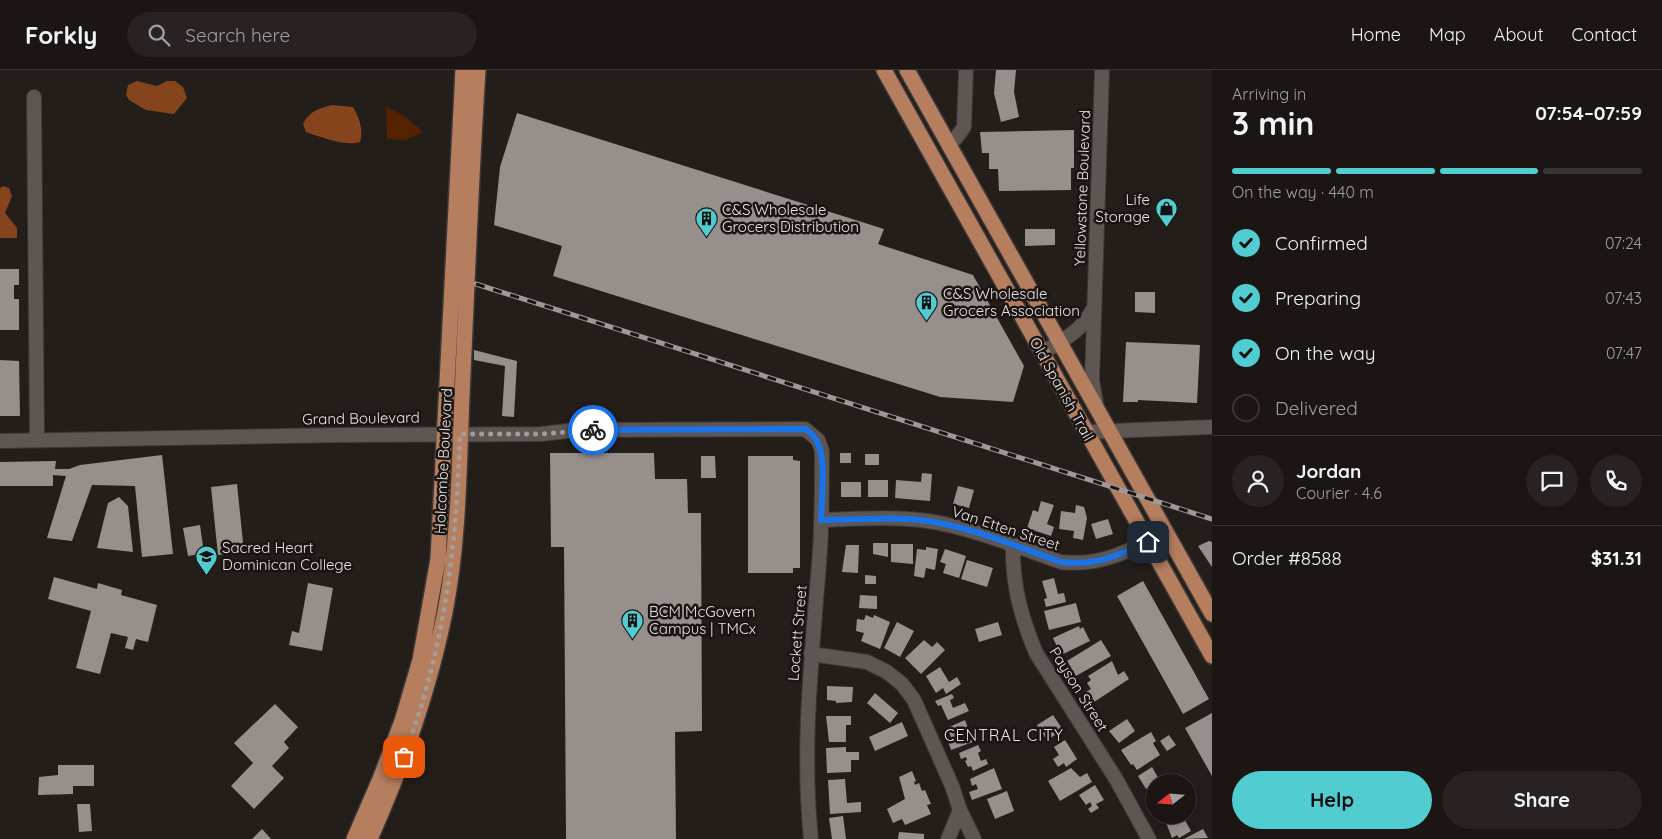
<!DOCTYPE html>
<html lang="en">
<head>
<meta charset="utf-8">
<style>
  body { margin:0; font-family:Quicksand,sans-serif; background:#282322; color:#f1f3f6; height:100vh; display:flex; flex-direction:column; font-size:19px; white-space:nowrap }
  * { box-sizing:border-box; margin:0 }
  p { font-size:16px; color:#a09fa0 }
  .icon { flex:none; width:28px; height:28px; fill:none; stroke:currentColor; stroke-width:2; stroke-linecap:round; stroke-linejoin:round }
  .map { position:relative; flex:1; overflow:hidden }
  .panel { display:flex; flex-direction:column; background:#1b1614; width:450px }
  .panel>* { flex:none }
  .needle { width:32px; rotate:253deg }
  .tools { position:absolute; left:1146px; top:704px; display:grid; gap:10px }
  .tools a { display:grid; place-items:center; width:50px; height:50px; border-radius:50%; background:#1b1614; box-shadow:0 2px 12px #0003,0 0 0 1px #393534; font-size:25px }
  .pin { position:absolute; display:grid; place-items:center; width:42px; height:42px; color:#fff; margin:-21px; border-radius:10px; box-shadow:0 2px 8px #0006 }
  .courier { position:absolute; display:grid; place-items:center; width:50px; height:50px; margin:-25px; border:4px solid #1a73e8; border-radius:50%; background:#fff; color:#222; box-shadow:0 1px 6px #0007 }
  .head em { font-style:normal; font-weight:700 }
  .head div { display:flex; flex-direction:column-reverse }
  .head { display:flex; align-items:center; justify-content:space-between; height:85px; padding:0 20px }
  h1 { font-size:32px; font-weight:700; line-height:38px }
  .bar { display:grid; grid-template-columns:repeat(4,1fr); gap:8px 5px; align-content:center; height:60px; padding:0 20px }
  .bar i { height:6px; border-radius:4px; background:#393534 }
  .bar .selected { background:#51ccd1 }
  .bar p { grid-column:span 4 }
  .line { display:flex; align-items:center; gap:12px; padding:0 20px; border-top:1px solid #393534 }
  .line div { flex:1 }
  .round { display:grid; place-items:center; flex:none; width:52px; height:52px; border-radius:26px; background:#282322 }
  ol { padding:0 20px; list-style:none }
  li { display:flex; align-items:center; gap:15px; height:55px }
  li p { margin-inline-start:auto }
  li .icon { padding:5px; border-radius:50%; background:#51ccd1; color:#111; stroke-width:4 }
  li:last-child { color:#a09fa0 }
  li i { width:28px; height:28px; border:2px solid #393534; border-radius:50% }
  .action { display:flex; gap:10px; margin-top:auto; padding:10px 20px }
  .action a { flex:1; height:58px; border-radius:30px; background:#51ccd1; color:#111; font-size:20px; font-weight:700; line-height:58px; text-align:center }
  .action a+a { background:#282322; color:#f1f3f6 }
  header { display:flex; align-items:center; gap:30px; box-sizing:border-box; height:70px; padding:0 25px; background:#1b1614; border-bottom:1px solid #393534 }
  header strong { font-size:24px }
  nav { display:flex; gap:28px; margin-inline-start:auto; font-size:18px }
  .search { width:350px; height:45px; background:#282322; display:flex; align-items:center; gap:12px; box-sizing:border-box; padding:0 18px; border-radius:28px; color:#a09fa0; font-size:19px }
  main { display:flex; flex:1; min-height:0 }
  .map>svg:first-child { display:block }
  .green { fill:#520 }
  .water { fill:#85441c }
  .building { fill:#968f8b }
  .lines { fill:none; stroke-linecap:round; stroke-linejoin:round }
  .minor-casing { stroke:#3d3836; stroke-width:16 }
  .major-casing { stroke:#3d3836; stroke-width:18 }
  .minor { stroke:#5d5652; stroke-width:14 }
  .major { stroke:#b57e5f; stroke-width:15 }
  .rail-casing { stroke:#9e9896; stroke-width:5 }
  .rail { stroke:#1a1512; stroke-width:3; stroke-dasharray:9; stroke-linecap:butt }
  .done { stroke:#a39d9b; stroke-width:5; stroke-dasharray:0 9 }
  .route { stroke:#1a73e8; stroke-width:6 }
  .labels { text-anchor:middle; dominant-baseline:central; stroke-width:5; stroke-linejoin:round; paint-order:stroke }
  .street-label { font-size:15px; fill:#e7e2e0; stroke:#1a1512 }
  .poi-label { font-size:15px; fill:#e7e2e0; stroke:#1a1512; text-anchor:start }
  .neighbourhood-label { font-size:16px; letter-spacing:1px; fill:#e7e2e0; stroke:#1a1512 }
</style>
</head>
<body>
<header>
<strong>Forkly</strong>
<div class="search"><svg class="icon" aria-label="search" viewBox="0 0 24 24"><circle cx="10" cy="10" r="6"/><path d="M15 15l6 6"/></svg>Search here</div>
<nav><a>Home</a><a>Map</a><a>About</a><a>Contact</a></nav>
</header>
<main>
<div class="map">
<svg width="1212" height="769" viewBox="0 0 1212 769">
  <rect width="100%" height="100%" fill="#241e1b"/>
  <path class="green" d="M386,37L406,47L423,62L406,70L387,69Z"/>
  <path class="water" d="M137,11L157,16L167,11H175L183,17L187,28L174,44L146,40L129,30L126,25L128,15Z
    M332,35L353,37C359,47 364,60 360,72C346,77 321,67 306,62L303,54C309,41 320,38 332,35Z
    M3,116L9,118L12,126L5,143L17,158V168H0V118Z"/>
  <path class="building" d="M996,0H1016L1014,22L1019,47L1001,52L994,23Z
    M517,43L884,159L878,174L973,205L1024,296L1013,332L940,327L553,206L562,176L494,155L500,97Z
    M1074,60V98H1071V120L999,121L998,99H989V83H982L980,62Z
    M1025,159H1055V175L1025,176Z
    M0,199H19V215H14V229H19V260H0Z
    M1135,222H1155V243L1135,242Z
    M1126,272L1200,275L1197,333L1138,330V332H1123Z
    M474,280L517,291L514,347L502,346L505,296L474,290Z
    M0,290L19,291L20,346H0Z
    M550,383H654L655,409H687L688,443H701L702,661L675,662L676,769H566L564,477H551Z
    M840,383H851V393H840Z
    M865,384H879V395H865Z
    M162,385L173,484L142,487L135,416L92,415L72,471L47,468L66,406L53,405V416H0V392L56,391L55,399H69L80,395Z
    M701,386H715L716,408H701Z
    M748,386H793V390L800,391V498H793V503H748Z
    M922,403L932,404L930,431L895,428L896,410L921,412Z
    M868,410H888V427H868Z
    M841,412H861V427H841Z
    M237,414L244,482L218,485L211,417Z
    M958,416L974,420L969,438L953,434Z
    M119,427L128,436L133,482L97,478L108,433Z
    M1041,431L1054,435L1047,454L1054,457L1051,466L1027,458L1033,440L1038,442Z
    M1076,435L1084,437L1087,448L1083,470L1073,468L1074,461L1059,459L1061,441L1075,443Z
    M1108,449L1113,464L1096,469L1091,454Z
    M200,455L204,483L188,486L183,458Z
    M1209,471L1212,472V497L1198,476Z
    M873,473H888V487L873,484Z
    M891,474H913V494L891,492Z
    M846,475H859L858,503L842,502Z
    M926,477L938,479L935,500L926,498L924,508L914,506L917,479L926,480Z
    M945,479L966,486L959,508L943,503L946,494L940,492Z
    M967,490L993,498L987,517L961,509Z
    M865,505L876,506V514H865Z
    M54,507L97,519L98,513L122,520L121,525L157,535L148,572L136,569L133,580L125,578L128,567L111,563L100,604L76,598L91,541L48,529Z
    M1054,508L1058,524L1064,523L1066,532L1046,537L1044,529L1047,528L1042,511Z
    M1143,511L1209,629L1183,644L1117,526Z
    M308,513L333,518L322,581L289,575L292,561L299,563Z
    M860,525L877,526V539L859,538Z
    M1076,533L1081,552L1049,560L1044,541Z
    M866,545L873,548L874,545L890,552L880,579L861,571L864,563L856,561L857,549L864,550Z
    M897,552L914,561L900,587L884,578Z
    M998,552L1002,565L979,572L975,559Z
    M1079,556L1080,559L1083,557L1090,571L1061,585L1053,568Z
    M924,570L932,577L937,572L945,580L921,604L905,588Z
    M1101,570L1111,586L1076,606L1067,591Z
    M1112,591L1118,605L1124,601L1129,609L1091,634L1084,623L1091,619L1087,613L1091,610L1088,606Z
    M940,597L949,612L957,607L961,614L946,624L943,618L936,623L926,606Z
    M827,616L853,617L852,632L836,633V631L827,630Z
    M875,623L898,643L890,653L867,633Z
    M952,624L954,628L950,630L953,638L965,633L969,641L948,650L941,635L938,636L935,631Z
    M275,634L298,657L284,672L289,678L272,696L284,708L254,739L231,716L253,693L234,673Z
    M1212,643V706L1185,658Z
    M1053,645L1063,660L1047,670L1037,655Z
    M826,646H851V655H846V672H829Z
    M1127,649L1135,661L1119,673L1109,661Z
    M965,650L973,672L951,680L948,671L952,669L947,658Z
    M902,652L908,666L875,681L869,667Z
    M1151,662L1156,671L1153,673L1160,685L1137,700L1133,694L1131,695L1121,680Z
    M1169,665L1176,675L1167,681L1160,671Z
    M1065,670L1077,689L1066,697L1064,693L1058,697L1053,689L1059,685L1054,677Z
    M978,675L981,681L978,683L981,691L986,689L988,694L973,701L971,696L968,697L965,691L967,690L966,687L961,689L959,683Z
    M846,677V682H859V690H851V702L827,703L826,678Z
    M58,695H94V716H73V724L38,725L39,707L58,705Z
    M1152,697L1160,711L1146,719L1138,706Z
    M994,698L1002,719L972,730L969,722L978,719L976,714L972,716L970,709Z
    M1071,698L1080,707L1087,703L1092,712L1060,731L1048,711Z
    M912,701L916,711L914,712L915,715L919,713L922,721L925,720L931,734L927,735L931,744L905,755L902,749L893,753L887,739L905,729L899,707Z
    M845,709L847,733L861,732V742L830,744L828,710Z
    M1095,715L1104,730L1096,734L1099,738L1091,743L1088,739L1092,736L1090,732L1086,735L1079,725Z
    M1007,721L1014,741L995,749L987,729Z
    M77,734H90L92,761L79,762Z
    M1174,745H1182L1191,761L1179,768L1177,765L1172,768L1165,750Z
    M843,746L846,769H832L829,748Z
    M262,759L271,769H252Z
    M1203,759L1208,768L1184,769Z
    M899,762L924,764V769H898Z"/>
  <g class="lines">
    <defs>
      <path id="minor" d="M34,27L37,370
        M948,73L956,68L964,57L966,0
        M1042,283C1064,269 1080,263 1093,239
        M1096,333L1092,310L1102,0
        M1086,362L1212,357
        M0,371L342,365L541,364L576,360L805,359L818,370L822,381C822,414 822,448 820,480C813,577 801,672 811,769
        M821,450C856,449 893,446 928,451C973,458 1018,477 1061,492C1101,497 1132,480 1166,461
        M1013,475C1012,514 1021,547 1036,583L1116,709L1149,769
        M811,584L867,592L887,602L902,614L914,630L952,716L960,740L948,769
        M960,740L974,769"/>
      <path id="major" d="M884,0L1212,586
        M907,0L1212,544
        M354,769L380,709L402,651L420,590L438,489L463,0
        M370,769C403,695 429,621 445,542C459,471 459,398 462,326C467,217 471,109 478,0"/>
    </defs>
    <use href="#minor" class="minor-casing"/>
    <use href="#major" class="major-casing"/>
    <use href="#minor" class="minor"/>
    <use href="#major" class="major"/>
    <defs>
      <path id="rail" d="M476,214L1212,449"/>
    </defs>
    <use href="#rail" class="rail-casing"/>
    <use href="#rail" class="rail"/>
  </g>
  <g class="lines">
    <path class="done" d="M404,687C445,576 456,482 460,364H541L593,360"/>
    <path class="route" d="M593,360L805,359C831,372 821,424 821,450C856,450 893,446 928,451C974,458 1018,477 1061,492C1096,496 1116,486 1148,472"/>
  </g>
  <defs>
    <symbol id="shop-pin" viewBox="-11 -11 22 30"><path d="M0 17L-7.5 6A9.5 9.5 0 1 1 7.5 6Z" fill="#51ccd1" stroke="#1a1512"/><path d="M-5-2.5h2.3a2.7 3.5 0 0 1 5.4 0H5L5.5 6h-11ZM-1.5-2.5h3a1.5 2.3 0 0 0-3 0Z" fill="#111"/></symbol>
    <symbol id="building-pin" viewBox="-11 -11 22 30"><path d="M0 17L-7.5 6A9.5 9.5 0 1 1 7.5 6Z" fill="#51ccd1" stroke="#1a1512"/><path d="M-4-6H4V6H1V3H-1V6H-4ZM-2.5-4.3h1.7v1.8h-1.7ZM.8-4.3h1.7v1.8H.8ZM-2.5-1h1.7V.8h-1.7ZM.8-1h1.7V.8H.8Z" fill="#111"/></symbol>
    <symbol id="university-pin" viewBox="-11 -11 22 30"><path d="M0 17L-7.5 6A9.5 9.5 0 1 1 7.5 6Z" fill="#51ccd1" stroke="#1a1512"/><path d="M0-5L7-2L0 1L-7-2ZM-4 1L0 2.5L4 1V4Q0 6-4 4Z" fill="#111"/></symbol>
  </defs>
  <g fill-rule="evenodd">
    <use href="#shop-pin" x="1154" y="126" width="25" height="34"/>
    <use href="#building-pin" x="694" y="136" width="25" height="34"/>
    <use href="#building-pin" x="914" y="220" width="25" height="34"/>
    <use href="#university-pin" x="194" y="474" width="25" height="34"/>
    <use href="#building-pin" x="620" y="538" width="25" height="34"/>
  </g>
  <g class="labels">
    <g class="street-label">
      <text transform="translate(1082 118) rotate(-88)">Yellowstone Boulevard</text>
      <text transform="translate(1062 319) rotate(61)">Old Spanish Trail</text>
      <text transform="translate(361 348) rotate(-1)">Grand Boulevard</text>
      <text transform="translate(443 391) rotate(-87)">Holcombe Boulevard</text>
      <text transform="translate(1006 458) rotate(18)">Van Etten Street</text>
      <text transform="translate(797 563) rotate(-85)">Lockett Street</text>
      <text transform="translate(1079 619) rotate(58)">Payson Street</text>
    </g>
    <g class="poi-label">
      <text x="1150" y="129" text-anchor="end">Life<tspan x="1150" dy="17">Storage</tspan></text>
      <text x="722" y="139">C&amp;S Wholesale<tspan x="722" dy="17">Grocers Distribution</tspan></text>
      <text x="943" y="223">C&amp;S Wholesale<tspan x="943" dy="17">Grocers Association</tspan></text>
      <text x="222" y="477">Sacred Heart<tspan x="222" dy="17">Dominican College</tspan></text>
      <text x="649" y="541">BCM McGovern<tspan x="649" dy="17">Campus | TMCx</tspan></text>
    </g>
    <g class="neighbourhood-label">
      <text x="1004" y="665">CENTRAL CITY</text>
    </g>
  </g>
</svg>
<div class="tools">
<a><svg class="needle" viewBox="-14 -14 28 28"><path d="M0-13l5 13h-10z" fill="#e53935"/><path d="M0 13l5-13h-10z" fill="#a09fa0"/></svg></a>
</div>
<div class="pin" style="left:404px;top:687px;background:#ea580c"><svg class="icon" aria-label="bag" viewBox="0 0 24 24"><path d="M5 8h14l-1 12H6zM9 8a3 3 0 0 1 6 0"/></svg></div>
<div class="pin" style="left:1148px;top:472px;background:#1f2937"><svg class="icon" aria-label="home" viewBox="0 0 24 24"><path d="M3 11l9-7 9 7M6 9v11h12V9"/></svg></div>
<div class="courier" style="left:593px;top:360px"><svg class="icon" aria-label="bike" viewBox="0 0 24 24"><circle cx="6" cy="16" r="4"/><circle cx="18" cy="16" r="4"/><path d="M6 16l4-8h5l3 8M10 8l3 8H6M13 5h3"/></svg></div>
</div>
<section class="panel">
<div class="head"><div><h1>3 min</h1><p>Arriving in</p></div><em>07:54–07:59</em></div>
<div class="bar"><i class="selected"></i><i class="selected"></i><i class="selected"></i><i></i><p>On the way · 440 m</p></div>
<ol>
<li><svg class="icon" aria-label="check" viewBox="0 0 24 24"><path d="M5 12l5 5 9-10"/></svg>Confirmed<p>07:24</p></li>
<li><svg class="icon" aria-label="check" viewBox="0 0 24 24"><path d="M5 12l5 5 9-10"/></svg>Preparing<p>07:43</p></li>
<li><svg class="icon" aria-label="check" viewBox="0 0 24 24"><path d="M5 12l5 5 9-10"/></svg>On the way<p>07:47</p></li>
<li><i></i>Delivered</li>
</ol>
<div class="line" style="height:90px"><a class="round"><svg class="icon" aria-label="person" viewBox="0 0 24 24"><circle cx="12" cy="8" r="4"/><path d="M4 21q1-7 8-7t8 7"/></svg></a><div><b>Jordan</b><p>Courier · 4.6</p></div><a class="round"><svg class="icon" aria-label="chat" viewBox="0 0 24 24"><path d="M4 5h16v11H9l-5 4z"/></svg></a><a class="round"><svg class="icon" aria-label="phone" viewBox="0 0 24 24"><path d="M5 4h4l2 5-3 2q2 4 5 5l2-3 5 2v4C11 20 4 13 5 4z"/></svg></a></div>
<div class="line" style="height:65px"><div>Order #8588</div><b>$31.31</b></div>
<div class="action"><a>Help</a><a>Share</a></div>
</section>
</main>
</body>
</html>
